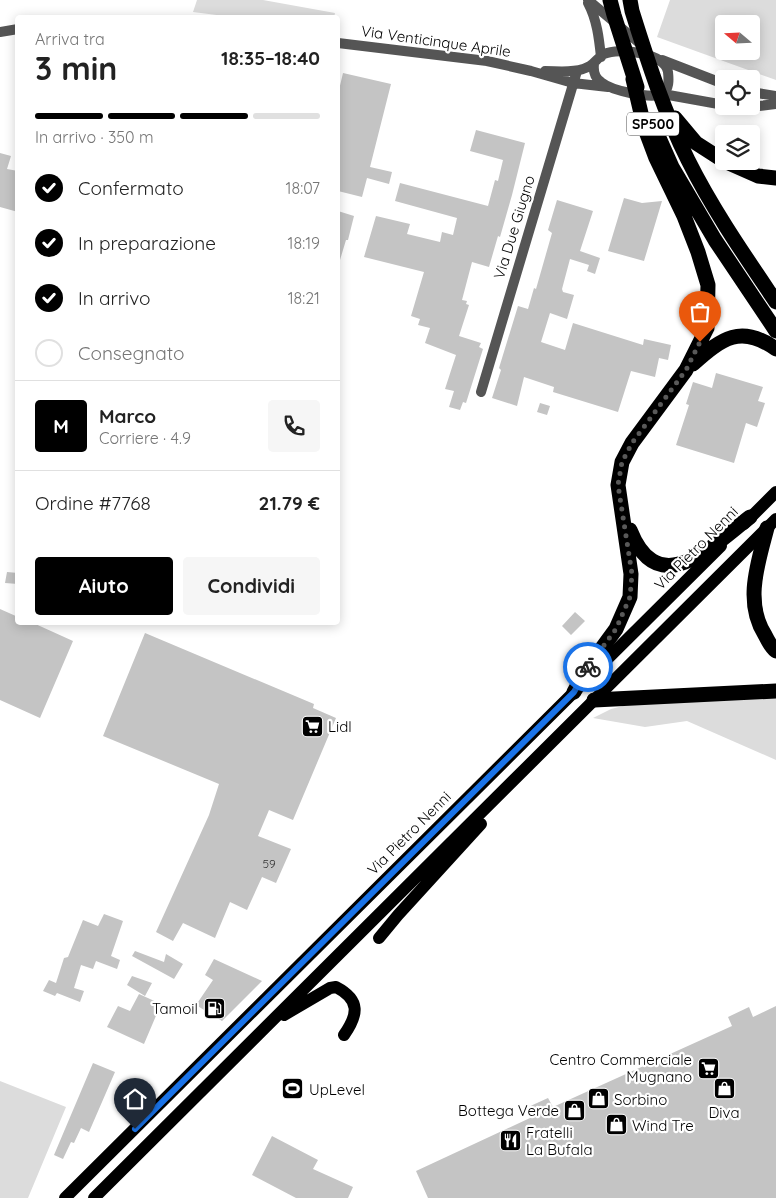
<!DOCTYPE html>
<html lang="it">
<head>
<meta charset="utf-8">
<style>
  body { margin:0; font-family:Quicksand,sans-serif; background:#f6f6f6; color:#222; height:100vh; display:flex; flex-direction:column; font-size:19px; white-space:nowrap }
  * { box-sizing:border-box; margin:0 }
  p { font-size:16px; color:#767676 }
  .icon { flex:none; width:28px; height:28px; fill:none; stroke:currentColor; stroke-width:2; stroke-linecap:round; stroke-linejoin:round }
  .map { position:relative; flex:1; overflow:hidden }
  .sheet { position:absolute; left:15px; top:15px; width:325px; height:610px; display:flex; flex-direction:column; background:#fff; border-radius:5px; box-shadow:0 2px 12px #0003 }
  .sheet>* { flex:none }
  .needle { width:32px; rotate:289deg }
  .tools { position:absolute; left:715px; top:15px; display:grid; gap:10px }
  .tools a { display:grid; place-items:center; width:45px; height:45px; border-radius:5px; background:#fff; box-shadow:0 2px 12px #0003; font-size:25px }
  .pin { position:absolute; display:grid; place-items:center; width:42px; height:42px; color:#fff; margin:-51px -21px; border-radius:50% 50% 50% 0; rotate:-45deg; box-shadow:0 0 5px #0007 }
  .pin .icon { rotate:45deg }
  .courier { position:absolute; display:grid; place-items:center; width:50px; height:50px; margin:-25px; border:4px solid #1a73e8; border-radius:50%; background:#fff; color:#222; box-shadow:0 1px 6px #0007 }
  .overview em { font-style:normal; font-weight:800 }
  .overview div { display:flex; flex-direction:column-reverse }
  .overview { display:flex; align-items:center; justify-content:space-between; height:85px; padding:0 20px }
  h1 { font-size:32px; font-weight:800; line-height:38px }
  .bar { display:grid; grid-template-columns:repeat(4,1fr); gap:8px 5px; align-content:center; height:60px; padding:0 20px }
  .bar i { height:6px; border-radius:4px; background:#e0e0e0 }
  .bar .current { background:#000 }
  .bar p { grid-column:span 4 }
  .line { display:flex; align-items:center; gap:12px; padding:0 20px; border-top:1px solid #e0e0e0 }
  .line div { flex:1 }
  .round { display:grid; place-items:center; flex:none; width:52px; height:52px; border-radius:5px; background:#f6f6f6 }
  ol { padding:0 20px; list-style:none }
  li { display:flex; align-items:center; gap:15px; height:55px }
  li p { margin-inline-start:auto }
  li .icon { padding:5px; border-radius:50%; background:#000; color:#fff; stroke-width:4 }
  li:last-child { color:#767676 }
  li i { width:28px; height:28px; border:2px solid #e0e0e0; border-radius:50% }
  .cta { display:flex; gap:10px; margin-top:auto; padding:10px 20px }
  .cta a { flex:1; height:58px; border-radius:5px; background:#000; color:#fff; font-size:20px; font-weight:800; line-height:58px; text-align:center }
  .cta a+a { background:#f6f6f6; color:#222 }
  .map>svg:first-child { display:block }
  .green { fill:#dcdcdc; fill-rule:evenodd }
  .building { fill:#c4c4c4 }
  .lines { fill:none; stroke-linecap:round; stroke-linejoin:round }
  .street { stroke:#555; stroke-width:10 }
  .primary { stroke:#000; stroke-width:12 }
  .highway { stroke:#000; stroke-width:15 }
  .done { stroke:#595959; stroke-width:5; stroke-dasharray:0 9 }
  .route { stroke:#1a73e8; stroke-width:6 }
  .labels { text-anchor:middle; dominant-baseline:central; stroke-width:4.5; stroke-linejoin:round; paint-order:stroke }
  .number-label { font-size:12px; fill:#313131 }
  .shield { fill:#fff; stroke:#4c4c4c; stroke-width:1 }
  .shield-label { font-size:14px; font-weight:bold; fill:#000 }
  .street-label { font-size:15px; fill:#000; stroke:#fff }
  .poi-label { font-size:15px; fill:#000; stroke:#fff; text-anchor:start }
</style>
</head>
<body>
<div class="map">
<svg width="776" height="1198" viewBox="0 0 776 1198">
  <rect width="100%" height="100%" fill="#fff"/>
  <path class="green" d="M197,0H263L335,13L334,18H240L193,12Z
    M670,0H776V80L657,37ZM724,24H751V51H724Z
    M776,697V760L687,721L645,727L593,718L611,709L631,704Z
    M0,1081L66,1107L28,1198H0Z"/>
  <path class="building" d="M343,73L391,84L370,167L392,172L389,184L367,178L362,197L338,191V94Z
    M476,130L525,143L512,195L500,237L498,236L489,267L472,262L462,300L467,301L466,304L469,305L459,336L481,343L479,347L483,349L466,403L463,402L460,410L449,407L454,391L445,389L456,355L425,343L430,328L418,325L420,319L411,316L424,272L364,257L376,216L410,224L407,234L440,242L442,232L453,235L457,218L395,201L400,183L488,206L495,180L498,181L503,160L470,151Z
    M0,153L11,156L7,169L18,171V212L0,207Z
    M624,198L642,203L662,201L644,261L608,251Z
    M557,200L593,211L580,251L600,258L595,274L587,271L589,265L570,259L562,289L563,292L574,295L567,319L550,313L541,342L565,350L573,323L643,345L644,339L671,345L668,360L659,358L655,377L631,371L618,412L553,392L554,387L524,377L517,406L492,398L501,370L499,368L518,306L528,309L534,288L536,289L552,233L548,230Z
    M338,211L354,216L348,240H346L340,260L338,259Z
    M716,373L763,387L758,401L765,403L757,427L746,423L734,463L676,445L689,405L686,404L693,382L712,388Z
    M540,403L550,406L547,415L537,412Z
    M7,572L18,573V584L5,583Z
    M0,609L18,617V622H31L73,641L40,718L0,700Z
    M575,612L585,621L571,635L562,626Z
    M145,633L314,704L313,708L336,718L293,820L269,810L258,836L291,849L276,883L262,877L247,910L230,902L215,938L183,923L173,941L156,932L209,815L219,784L103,736Z
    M104,914L123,921L111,956L120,960L117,969L96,961L93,969L81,965L74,988L84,991L80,1002L57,993L55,996L43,991L49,980L56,983L64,958L68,957L83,920L98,926Z
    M135,951L164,962L166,954L183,964L174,979L132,956Z
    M214,959L262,981L222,1021L196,1005L213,980L205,975Z
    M132,976L152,983L145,996L127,985Z
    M139,994L161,1004L144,1044L107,1027L118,1006L130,1011Z
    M776,1006V1198H428L416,1171L530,1118L526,1108L548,1098L553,1107L732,1026L728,1017L749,1007L753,1017Z
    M93,1063L115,1072L89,1132L81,1128L74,1143L71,1142L63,1159L54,1155Z
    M272,1136L318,1160L313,1169L353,1187L348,1198H296L252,1175Z"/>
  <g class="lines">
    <path class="street" d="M588,0L644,47
      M588,3C597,20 599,38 601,57
      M0,32L18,29
      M338,43L487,61L531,71L573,83L608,87
      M662,60L724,84
      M545,71C557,71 571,73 583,69C595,66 595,59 604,54C619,47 666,53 668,72C669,81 669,88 663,94C650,99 612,91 601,82C595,78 593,72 594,64
      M751,92L776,96
      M663,94L724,105
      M736,106H759L776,104
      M481,392L577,71"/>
    <path class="primary" d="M744,524L776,492
      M379,938L398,915L481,824
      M284,1015L330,988L336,987C361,1000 358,1015 344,1035
      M65,1198L721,546
      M94,1198L776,519"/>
    <path class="highway" d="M610,0L614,15L637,87
      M630,0L632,11C648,62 664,112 688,160C713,210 745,256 776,302
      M675,118L696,143L724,161
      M652,122L672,167L715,240L776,331
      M724,161L758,176L776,178
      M693,364C722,338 741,324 776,349
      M767,528C758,563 744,602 765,635C768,641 771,647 776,651
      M630,530C659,603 713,545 750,517
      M574,692L586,670L616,629L630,597L631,574L618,485L622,462L632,443L686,370L707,328L708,285L698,252L684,216L656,158L644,126L633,79
      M594,700L776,691"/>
  </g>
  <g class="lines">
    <path class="done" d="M588,667L616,629L630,597L632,574L618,485L622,462L632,443L686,370L700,342"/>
    <path class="route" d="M135,1129L574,692L588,667"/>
  </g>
  <defs>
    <symbol id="supermarket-square" viewBox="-11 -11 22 22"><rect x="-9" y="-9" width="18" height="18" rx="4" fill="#000" stroke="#fff"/><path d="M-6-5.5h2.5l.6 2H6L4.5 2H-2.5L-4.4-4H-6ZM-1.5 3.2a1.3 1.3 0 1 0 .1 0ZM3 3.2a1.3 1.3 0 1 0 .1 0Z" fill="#fff"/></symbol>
    <symbol id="fuel-square" viewBox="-11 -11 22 22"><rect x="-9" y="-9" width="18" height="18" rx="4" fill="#000" stroke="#fff"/><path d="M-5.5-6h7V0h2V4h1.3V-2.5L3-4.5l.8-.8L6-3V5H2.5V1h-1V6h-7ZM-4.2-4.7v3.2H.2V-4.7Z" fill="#fff"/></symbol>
    <symbol id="stadium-square" viewBox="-11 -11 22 22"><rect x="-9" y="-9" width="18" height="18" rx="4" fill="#000" stroke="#fff"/><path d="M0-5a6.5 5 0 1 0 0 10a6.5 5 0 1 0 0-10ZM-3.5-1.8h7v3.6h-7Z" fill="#fff"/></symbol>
    <symbol id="shop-square" viewBox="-11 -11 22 22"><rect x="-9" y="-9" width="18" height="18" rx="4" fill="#000" stroke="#fff"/><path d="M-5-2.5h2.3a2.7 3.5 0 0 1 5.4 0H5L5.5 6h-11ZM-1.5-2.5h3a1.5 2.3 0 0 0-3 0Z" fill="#fff"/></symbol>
    <symbol id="restaurant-square" viewBox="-11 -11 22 22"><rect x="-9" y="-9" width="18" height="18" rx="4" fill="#000" stroke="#fff"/><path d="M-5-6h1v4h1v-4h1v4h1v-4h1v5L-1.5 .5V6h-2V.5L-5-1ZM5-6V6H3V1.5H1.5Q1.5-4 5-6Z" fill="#fff"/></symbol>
  </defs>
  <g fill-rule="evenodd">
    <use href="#supermarket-square" x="300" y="714" width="25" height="25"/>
    <use href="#fuel-square" x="202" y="996" width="25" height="25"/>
    <use href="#supermarket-square" x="696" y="1056" width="25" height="25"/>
    <use href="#stadium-square" x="280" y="1076" width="25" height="25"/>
    <use href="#shop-square" x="712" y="1076" width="25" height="25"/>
    <use href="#shop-square" x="586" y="1086" width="25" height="25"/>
    <use href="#shop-square" x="562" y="1098" width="25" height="25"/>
    <use href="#shop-square" x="604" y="1112" width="25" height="25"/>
    <use href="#restaurant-square" x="498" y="1128" width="25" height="25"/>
  </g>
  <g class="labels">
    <g class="number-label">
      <text x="269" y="863">59</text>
    </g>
    <rect class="shield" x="627" y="112.5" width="52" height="23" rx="4"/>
    <g class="shield-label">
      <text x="653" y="124">SP500</text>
    </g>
    <g class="street-label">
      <text transform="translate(436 41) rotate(8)">Via Venticinque Aprile</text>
      <text transform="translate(514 227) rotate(-73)">Via Due Giugno</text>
      <text transform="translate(696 548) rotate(-45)">Via Pietro Nenni</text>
      <text transform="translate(409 833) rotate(-45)">Via Pietro Nenni</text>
    </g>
    <g class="poi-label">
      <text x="328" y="726">Lidl</text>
      <text x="198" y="1008" text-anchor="end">Tamoil</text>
      <text x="692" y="1059" text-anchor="end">Centro Commerciale<tspan x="692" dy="17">Mugnano</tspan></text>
      <text x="309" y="1089">UpLevel</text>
      <text x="614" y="1099">Sorbino</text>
      <text x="559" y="1110" text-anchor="end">Bottega Verde</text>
      <text x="724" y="1112" text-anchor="middle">Diva</text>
      <text x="632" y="1125">Wind Tre</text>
      <text x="526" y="1132">Fratelli<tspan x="526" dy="17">La Bufala</tspan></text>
    </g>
  </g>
</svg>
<div class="tools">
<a><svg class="needle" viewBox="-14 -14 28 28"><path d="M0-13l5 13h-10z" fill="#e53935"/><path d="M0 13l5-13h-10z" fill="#767676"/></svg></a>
<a><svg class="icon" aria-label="locate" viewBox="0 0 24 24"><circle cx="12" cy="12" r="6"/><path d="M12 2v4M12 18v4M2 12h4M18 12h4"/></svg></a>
<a><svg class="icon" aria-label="layers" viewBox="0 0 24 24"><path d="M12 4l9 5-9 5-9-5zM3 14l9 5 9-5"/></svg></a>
</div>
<div class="pin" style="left:700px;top:342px;background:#ea580c"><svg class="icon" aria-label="bag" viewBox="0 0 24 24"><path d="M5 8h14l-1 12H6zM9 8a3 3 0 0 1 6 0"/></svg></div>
<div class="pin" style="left:135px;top:1129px;background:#1f2937"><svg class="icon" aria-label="home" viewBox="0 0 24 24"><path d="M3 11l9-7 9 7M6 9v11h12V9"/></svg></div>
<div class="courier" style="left:588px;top:667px"><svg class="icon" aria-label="bike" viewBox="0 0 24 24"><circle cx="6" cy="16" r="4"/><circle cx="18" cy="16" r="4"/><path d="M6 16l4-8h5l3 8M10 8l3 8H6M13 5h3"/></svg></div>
<section class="sheet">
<div class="overview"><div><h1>3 min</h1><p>Arriva tra</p></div><em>18:35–18:40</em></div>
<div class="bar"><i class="current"></i><i class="current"></i><i class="current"></i><i></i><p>In arrivo · 350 m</p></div>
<ol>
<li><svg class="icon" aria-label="check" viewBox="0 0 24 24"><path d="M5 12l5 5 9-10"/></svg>Confermato<p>18:07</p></li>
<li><svg class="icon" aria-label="check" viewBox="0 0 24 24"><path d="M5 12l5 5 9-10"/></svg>In preparazione<p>18:19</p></li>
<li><svg class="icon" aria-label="check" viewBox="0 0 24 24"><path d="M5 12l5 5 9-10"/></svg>In arrivo<p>18:21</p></li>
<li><i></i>Consegnato</li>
</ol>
<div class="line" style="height:90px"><b class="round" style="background:#000;color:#fff">M</b><div><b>Marco</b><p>Corriere · 4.9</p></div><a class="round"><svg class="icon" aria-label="phone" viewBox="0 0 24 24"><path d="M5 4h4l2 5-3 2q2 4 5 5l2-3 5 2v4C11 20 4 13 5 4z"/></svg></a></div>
<div class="line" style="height:65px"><div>Ordine #7768</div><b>21.79 €</b></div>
<div class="cta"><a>Aiuto</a><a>Condividi</a></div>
</section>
</div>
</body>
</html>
